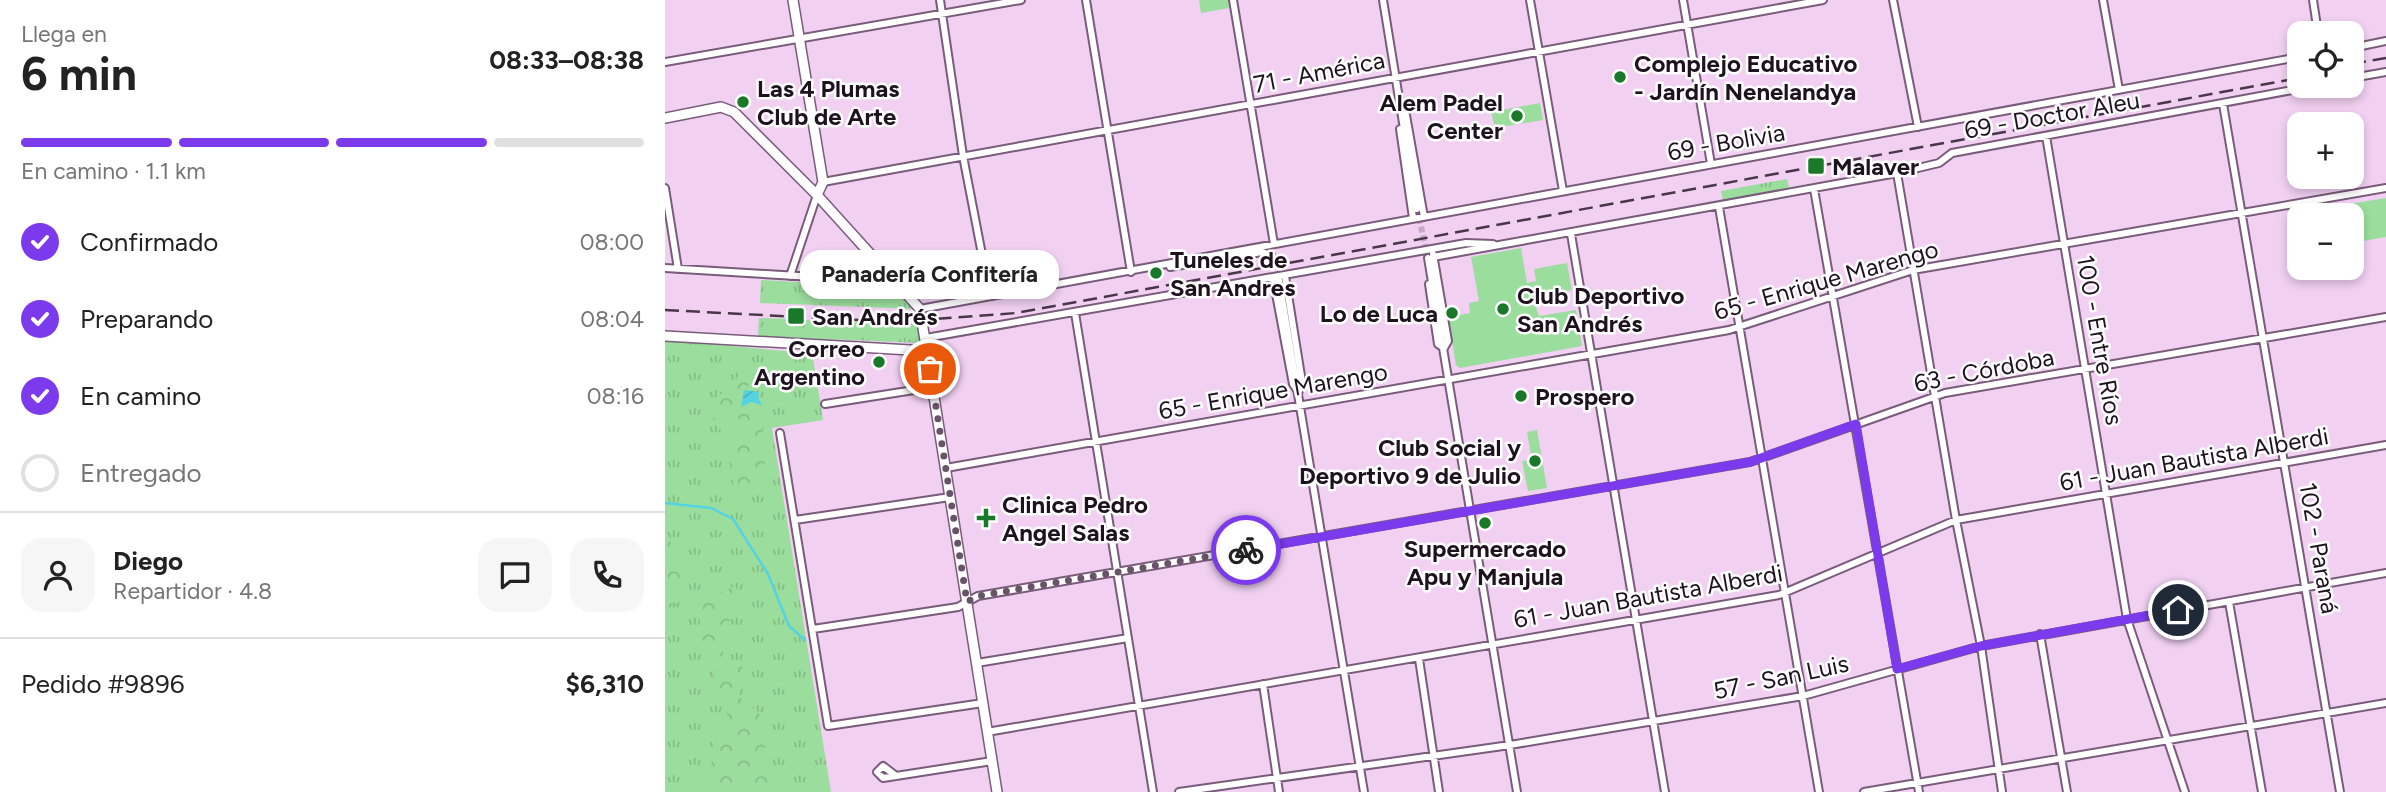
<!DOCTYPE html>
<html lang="es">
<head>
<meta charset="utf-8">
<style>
  body { margin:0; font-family:Figtree,sans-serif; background:#f6f6f6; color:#222; height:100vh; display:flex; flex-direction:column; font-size:26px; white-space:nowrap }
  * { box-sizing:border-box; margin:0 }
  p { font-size:23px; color:#767676 }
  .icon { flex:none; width:38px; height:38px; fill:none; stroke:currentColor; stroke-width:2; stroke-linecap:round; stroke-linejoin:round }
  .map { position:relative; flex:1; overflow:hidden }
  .details { display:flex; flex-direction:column; background:#fff; width:665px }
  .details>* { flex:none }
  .tools { position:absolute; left:1622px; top:21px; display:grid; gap:14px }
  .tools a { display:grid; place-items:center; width:77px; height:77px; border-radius:14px; background:#fff; box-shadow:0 4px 10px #0003; font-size:35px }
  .pin { position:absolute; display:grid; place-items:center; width:60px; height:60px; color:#fff; margin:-30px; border:4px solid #fff; border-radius:50%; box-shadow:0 2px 7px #0007 }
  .courier { position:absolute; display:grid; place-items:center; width:70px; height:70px; margin:-35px; border:5px solid #7c3aed; border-radius:50%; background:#fff; color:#222; box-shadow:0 2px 9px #0007 }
  .bubble { position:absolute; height:49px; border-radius:21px; background:#fff; box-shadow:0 4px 10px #0003; font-size:23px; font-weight:700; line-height:49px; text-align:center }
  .summary em { font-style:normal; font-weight:700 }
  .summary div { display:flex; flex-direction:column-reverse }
  .summary { display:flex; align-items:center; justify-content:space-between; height:119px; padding:0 21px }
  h1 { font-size:46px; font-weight:700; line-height:52px }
  .bar { display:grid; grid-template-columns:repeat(4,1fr); gap:10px 7px; align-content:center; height:84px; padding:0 21px }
  .bar i { height:9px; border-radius:5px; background:#e0e0e0 }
  .bar .on { background:#7c3aed }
  .bar p { grid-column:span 4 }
  .line { display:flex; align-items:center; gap:18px; padding:0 21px; border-top:2px solid #e0e0e0 }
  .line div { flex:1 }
  .round { display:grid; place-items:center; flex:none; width:74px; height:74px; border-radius:21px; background:#f6f6f6 }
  ol { padding:0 21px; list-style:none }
  li { display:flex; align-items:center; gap:21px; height:77px }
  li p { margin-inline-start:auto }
  li .icon { padding:7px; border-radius:50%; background:#7c3aed; color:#fff; stroke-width:4 }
  li:last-child { color:#767676 }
  li i { width:38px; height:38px; border:4px solid #e0e0e0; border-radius:50% }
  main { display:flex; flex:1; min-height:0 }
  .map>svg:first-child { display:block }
  .grass { fill:url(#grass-tufts) }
  .forest { fill:url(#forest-crowns) }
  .pitch { fill:#9bdd9d }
  .water { fill:url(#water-waves) }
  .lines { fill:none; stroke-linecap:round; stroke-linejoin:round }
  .stream { stroke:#53d4e2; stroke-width:2.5 }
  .street-tunnel { stroke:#c7aac8; stroke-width:6; stroke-dasharray:6 3; stroke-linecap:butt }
  .street-casing { stroke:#795c7a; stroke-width:10 }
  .secondary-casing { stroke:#795c7a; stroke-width:12 }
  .street { stroke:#fff; stroke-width:6 }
  .secondary { stroke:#fff; stroke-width:9 }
  .rail { stroke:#473747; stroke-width:2.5; stroke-dasharray:14 7; stroke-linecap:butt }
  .done { stroke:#685468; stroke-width:7; stroke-dasharray:0 12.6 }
  .route { stroke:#7c3aed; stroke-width:9 }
  .poi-dot { fill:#197929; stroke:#fdfdfd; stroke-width:2.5 }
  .labels { text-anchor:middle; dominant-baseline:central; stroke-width:5; stroke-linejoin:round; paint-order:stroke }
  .poi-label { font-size:24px; font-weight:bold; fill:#1e121e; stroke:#fdfdfd; text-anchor:start }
  .street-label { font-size:24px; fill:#1e121e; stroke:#fdfdfd }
</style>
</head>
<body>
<main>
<section class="details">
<div class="summary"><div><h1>6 min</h1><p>Llega en</p></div><em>08:33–08:38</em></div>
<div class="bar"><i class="on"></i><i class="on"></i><i class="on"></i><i></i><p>En camino · 1.1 km</p></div>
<ol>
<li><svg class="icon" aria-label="check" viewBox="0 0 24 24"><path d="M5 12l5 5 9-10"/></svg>Confirmado<p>08:00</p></li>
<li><svg class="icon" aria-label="check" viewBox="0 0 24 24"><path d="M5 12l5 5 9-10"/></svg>Preparando<p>08:04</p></li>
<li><svg class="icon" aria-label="check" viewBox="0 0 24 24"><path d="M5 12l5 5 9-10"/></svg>En camino<p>08:16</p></li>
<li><i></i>Entregado</li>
</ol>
<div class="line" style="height:126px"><a class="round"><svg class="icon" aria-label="person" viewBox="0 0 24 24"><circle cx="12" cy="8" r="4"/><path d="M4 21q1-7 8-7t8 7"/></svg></a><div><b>Diego</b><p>Repartidor · 4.8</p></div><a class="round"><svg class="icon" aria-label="chat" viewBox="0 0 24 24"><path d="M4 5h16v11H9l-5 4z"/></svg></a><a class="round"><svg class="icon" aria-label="phone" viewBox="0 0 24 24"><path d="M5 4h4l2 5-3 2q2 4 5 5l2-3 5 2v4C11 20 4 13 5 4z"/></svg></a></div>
<div class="line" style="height:91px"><div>Pedido #9896</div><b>$6,310</b></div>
</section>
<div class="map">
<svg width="1721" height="792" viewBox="0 0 1721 792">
  <defs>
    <pattern id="grass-tufts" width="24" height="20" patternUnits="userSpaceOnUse" patternTransform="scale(1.75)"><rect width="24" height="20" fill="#9bdd9d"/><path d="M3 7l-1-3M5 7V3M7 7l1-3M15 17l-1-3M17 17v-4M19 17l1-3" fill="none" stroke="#85bd87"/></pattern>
    <pattern id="forest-crowns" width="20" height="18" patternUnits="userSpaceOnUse" patternTransform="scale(1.75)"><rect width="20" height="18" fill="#9bdd9d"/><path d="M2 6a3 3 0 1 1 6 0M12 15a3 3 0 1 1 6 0" fill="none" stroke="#85bd87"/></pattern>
    <pattern id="water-waves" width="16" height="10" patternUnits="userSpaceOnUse" patternTransform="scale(1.75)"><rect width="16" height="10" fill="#53d4e2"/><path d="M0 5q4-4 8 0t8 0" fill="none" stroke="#48b5c1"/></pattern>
  </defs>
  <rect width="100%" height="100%" fill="#f1d0f2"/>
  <path class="grass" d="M1122,179L1124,188L1058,200L1056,191Z
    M96,280L232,288L252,309L95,303Z
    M94,318L253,324L256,343L93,336Z
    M0,340L142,353L148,358L158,420L107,428L166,792H0Z"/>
  <path class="forest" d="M85,355L90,373L83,385L79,402L100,414L96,441L101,472L86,495L72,502L60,441L80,439L79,423L70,416L57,431L48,422L53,393L61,396Z
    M0,535L18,558L13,605H0Z
    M70,586L75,595L59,634L58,653L66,663L78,667L74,697L94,713L101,736L98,764L113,774L109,792H49L44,775L53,728L64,724L61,710L46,689L51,669L33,651L37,593H55Z"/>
  <path class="pitch" d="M534,0H563L564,8L536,13Z
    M875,103L878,120L830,128L826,112Z
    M1721,198V237L1687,243V215H1660L1659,208Z
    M856,248L862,283L871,281L869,269L902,263L907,290L864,298L865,303L871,307L874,316L911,310L917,346L795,368L791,365L783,317L805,313L804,303L814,301L806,257Z
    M872,430L882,488L863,491L857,461L867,460L862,432Z"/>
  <path class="water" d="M79,390L94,392L93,397L97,405L86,402L76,407Z"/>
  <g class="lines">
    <path class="stream" d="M0,503L46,508L68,519L103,574L124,626L140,640"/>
    <path class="street-tunnel" d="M752,209L763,258
      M606,255L611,261L614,279"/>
    <defs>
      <path id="street" d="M275,0L298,156L325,296
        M421,0L466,272
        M568,0L609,244
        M718,0L752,209
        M865,0L898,191
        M1018,0L1046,164
        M1228,0L1253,127
        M1438,0L1454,90
        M1648,0L1653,33
        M1687,48L1721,41
        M0,62L356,0
        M1687,78L1721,72
        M1558,104L1675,792
        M737,107L741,115L759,217
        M735,129L748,218
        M1381,136L1462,619L1520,792
        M1232,173L1291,520L1316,646L1337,792
        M158,182L1158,0
        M0,188L13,269
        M1149,189L1254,792
        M1054,207L1154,792
        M906,234L1000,792
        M768,254L783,341L779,348
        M768,257L1232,173L1274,163L1287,153L1649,86
        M763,258L852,792
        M505,267L597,252L606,255
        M0,268L231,282
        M125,276L152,195
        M620,276L637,382L634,391
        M608,278L628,384L632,390
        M614,280L699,792
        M764,284L773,344L779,348
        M255,309L1634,57
        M410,313L488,792
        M261,338L801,243L828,244
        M160,404L268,387
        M115,433L163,726L318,703
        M281,468L1064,330L1248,270L1721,188
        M130,520L285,497
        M1564,602L1597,792
        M148,629L293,607L313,596L1085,462L1280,393L1721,317
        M1375,634L1402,792
        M754,659L774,792
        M312,663L463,638
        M598,684L614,792
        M322,732L1114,595L1291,520L1721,445
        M231,776L218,766L212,772L218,778L327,761
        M514,792L845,745L1138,696L1316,646L1721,573
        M1199,792L1721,703"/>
      <path id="secondary" d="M128,0L158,182L152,195
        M0,118L56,107L69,112L152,195L255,309L332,792
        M0,336L263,351"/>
    </defs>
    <use href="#street" class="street-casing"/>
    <use href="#secondary" class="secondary-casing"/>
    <use href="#street" class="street"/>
    <use href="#secondary" class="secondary"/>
    <path class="rail" d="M1687,64L1721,58
      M0,310L230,322L351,313L1634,78"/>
  </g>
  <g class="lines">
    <path class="done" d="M265,369L302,602L313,596L581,550"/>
    <path class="route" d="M581,550L1085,462L1191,424L1232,669L1316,646L1513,610"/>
  </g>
  <g class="poi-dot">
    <circle cx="955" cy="77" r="7"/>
    <circle cx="78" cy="102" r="7"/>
    <circle cx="852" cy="116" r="7"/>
    <rect x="1142" y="157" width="18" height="18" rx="3.5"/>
    <circle cx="491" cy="273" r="7"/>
    <circle cx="838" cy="309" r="7"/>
    <circle cx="787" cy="313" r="7"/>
    <rect x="122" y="307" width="18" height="18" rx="3.5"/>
    <circle cx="214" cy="362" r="7"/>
    <circle cx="856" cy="396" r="7"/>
    <circle cx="870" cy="461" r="7"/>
    <path d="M317.5 507.5h7v7h7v7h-7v7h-7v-7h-7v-7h7z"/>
    <circle cx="820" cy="523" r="7"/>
  </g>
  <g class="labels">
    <g class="poi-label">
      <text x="969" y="63">Complejo Educativo<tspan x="969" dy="28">- Jardín Nenelandya</tspan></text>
      <text x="92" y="88">Las 4 Plumas<tspan x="92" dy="28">Club de Arte</tspan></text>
      <text x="838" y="102" text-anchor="end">Alem Padel<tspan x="838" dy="28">Center</tspan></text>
      <text x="1167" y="166">Malaver</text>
      <text x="505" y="259">Tuneles de<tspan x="505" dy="28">San Andres</tspan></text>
      <text x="852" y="295">Club Deportivo<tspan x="852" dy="28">San Andrés</tspan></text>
      <text x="773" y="313" text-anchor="end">Lo de Luca</text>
      <text x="147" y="316">San Andrés</text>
      <text x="200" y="348" text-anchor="end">Correo<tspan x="200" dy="28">Argentino</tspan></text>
      <text x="870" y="396">Prospero</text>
      <text x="856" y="447" text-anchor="end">Club Social y<tspan x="856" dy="28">Deportivo 9 de Julio</tspan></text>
      <text x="337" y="504">Clinica Pedro<tspan x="337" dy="28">Angel Salas</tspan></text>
      <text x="820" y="548" text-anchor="middle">Supermercado<tspan x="820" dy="28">Apu y Manjula</tspan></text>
    </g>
    <g class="street-label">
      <text transform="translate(654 72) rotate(-11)">71 - América</text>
      <text transform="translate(1387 115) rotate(-10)">69 - Doctor Aleu</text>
      <text transform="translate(1061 142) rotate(-10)">69 - Bolivia</text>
      <text transform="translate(1161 280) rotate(-16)">65 - Enrique Marengo</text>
      <text transform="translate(1435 340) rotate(80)">100 - Entre Ríos</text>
      <text transform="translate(1319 370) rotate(-11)">63 - Córdoba</text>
      <text transform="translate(608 391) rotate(-10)">65 - Enrique Marengo</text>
      <text transform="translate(1529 459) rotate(-10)">61 - Juan Bautista Alberdi</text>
      <text transform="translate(1654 548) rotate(80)">102 - Paraná</text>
      <text transform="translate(983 596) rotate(-10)">61 - Juan Bautista Alberdi</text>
      <text transform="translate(1116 677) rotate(-12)">57 - San Luis</text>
    </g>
  </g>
</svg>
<div class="tools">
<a><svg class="icon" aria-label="locate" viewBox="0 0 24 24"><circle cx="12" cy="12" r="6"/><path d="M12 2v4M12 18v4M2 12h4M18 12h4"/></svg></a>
<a>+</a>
<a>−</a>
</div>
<div class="pin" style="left:265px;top:369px;background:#ea580c"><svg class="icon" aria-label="bag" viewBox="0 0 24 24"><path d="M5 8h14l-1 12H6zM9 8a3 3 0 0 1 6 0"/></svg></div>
<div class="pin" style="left:1513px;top:610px;background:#1f2937"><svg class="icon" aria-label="home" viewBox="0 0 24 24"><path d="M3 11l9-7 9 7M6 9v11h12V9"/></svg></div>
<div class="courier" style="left:581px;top:550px"><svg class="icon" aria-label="bike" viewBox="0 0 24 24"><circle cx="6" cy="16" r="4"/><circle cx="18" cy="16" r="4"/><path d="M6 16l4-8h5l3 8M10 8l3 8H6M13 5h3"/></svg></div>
<div class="bubble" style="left:135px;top:250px;width:259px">Panadería Confitería</div>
</div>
</main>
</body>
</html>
